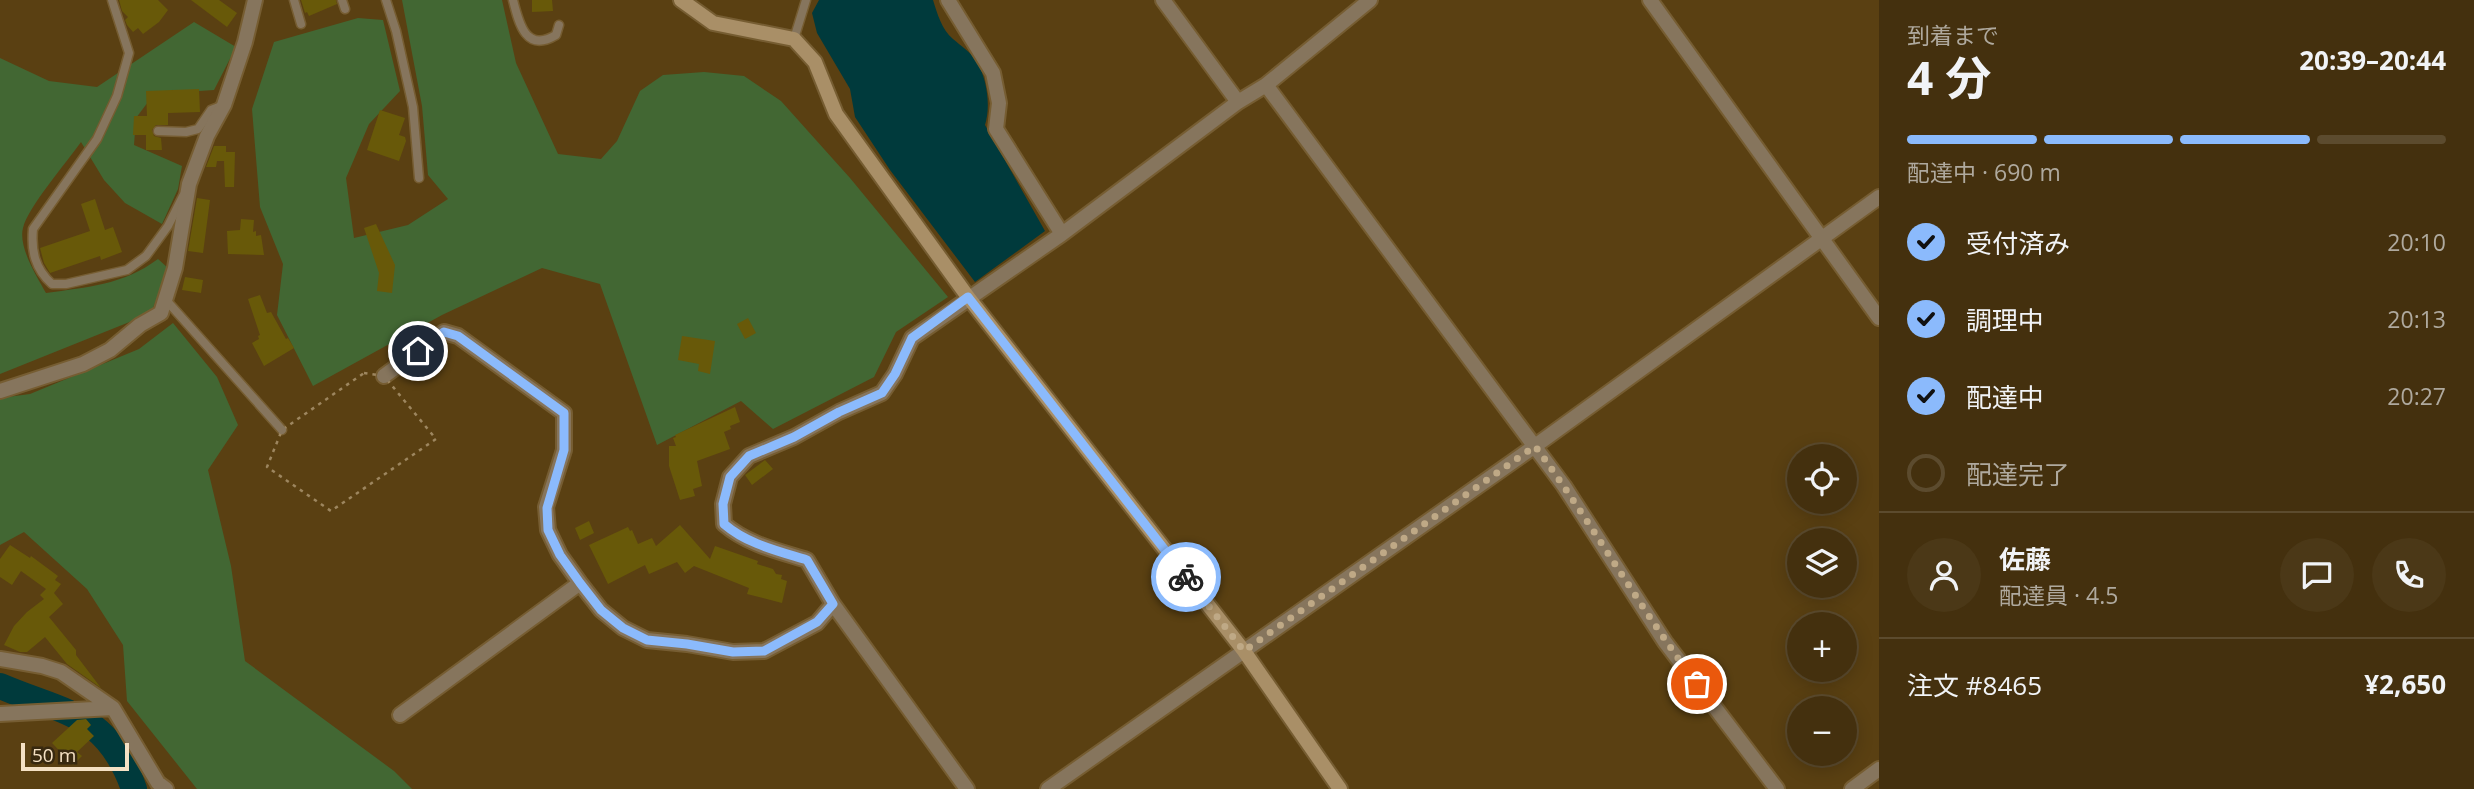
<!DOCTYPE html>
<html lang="ja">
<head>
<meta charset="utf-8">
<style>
  body { margin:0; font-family:"Open Sans","Noto Sans JP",sans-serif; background:#4b3817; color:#f1f3f6; height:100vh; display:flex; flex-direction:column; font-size:26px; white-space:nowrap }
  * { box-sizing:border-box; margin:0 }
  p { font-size:23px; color:#afa99e }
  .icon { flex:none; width:38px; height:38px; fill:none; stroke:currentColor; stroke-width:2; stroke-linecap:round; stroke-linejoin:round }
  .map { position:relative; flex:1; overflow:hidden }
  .side { display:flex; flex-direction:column; background:#44300e; width:595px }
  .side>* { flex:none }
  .tools { position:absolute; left:1787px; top:444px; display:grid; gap:14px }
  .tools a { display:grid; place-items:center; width:70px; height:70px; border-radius:50%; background:#44300e; box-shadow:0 4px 18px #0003,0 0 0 2px #5c4b2e; font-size:35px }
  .scale { position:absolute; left:21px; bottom:18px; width:108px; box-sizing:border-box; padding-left:7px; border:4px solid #f5e1c4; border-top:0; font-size:19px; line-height:24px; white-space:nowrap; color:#f5e1c4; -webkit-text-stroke:5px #382910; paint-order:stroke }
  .pin { position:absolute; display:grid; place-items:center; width:60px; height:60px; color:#fff; margin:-30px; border:4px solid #fff; border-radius:50%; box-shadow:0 2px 7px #0007 }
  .courier { position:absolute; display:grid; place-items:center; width:70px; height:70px; margin:-35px; border:5px solid #8bbafc; border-radius:50%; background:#fff; color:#222; box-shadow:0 2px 9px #0007 }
  .summary em { font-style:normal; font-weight:700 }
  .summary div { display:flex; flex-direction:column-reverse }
  .summary { display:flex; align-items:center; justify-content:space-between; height:119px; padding:0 28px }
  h1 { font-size:46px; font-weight:700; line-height:52px }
  .bar { display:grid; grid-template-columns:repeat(4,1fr); gap:10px 7px; align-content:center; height:84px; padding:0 28px }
  .bar i { height:9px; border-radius:5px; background:#5c4b2e }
  .bar .selected { background:#8bbafc }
  .bar p { grid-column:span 4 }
  .line { display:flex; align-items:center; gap:18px; padding:0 28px; border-top:2px solid #5c4b2e }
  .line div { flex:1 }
  .round { display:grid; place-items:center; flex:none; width:74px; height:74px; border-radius:37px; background:#4b3817 }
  ol { padding:0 28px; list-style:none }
  li { display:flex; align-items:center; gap:21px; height:77px }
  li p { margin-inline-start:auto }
  li .icon { padding:7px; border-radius:50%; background:#8bbafc; color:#111; stroke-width:4 }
  li:last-child { color:#afa99e }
  li i { width:38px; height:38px; border:4px solid #5c4b2e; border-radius:50% }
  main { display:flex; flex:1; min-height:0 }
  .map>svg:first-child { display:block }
  .green { fill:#426733 }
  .water { fill:#003a3c }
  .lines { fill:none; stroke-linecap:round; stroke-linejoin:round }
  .river { stroke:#003a3c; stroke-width:26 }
  .building { fill:#685909 }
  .lane-casing { stroke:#765d32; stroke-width:11 }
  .street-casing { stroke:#765d32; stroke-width:18 }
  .secondary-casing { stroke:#765d32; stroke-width:18 }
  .path { stroke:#9d865f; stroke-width:2.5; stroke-dasharray:3.5 5; stroke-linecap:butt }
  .lane { stroke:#86755d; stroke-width:8 }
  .street { stroke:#86755d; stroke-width:14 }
  .secondary { stroke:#a98f67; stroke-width:14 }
  .done { stroke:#bfa986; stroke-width:7; stroke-dasharray:0 12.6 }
  .route { stroke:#8bbafc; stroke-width:9 }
</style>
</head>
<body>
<main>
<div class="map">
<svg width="1879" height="789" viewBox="0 0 1879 789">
  <rect width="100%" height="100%" fill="#5a4012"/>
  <path class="green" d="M402,0H502L516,63L558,154L601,159L617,141L640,91L663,75L704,72L744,76L781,101L850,178L948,297L896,332L874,377L773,429L741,401L657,445L600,284L542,268L442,315L313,386L277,315L283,264L260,207L252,109L274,42L358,18L383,20L400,91L369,124L346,178L354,238L408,225L448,199L428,175L422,106Z
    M194,22L236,47L214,90L154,94L136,118L134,145L182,166L178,189L162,224L125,203L104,180L81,142C67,162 28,207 23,228C18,247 37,277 46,293C88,287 123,285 158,259L168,268L153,308L132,321L0,374V58L49,81L97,87Z
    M173,323L217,377L238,425L208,470L231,566L245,661L394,771L412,789H197L127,701L123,645L87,589L24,532L0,545V398L30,394L139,349Z"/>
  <path class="water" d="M819,0H933C937,13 942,30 953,39C961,46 971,52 977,62C987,79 991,106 985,125L1045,231L975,282L890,170L855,117L850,89L817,33L812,13Z"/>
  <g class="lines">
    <path class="river" d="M0,686C65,714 107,712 134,789"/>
  </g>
  <path class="building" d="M119,0H158L168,10L159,22L143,34L138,28L133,32L127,25L125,20L128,17L122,11Z
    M191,0H219L237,13L227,27Z
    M301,0H336L337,4L309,16L307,12L305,13Z
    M532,0H552L553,11L532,12Z
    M199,89L200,112L168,113V125H156L152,130L154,136L161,138L162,150H146V135H133L134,116H147L146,91Z
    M380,110L405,118L399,135L405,137L406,141L399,161L367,150Z
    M214,146H226V152H235L234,187H225L224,161H217L216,167H206Z
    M197,198L210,200L203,253L188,251Z
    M95,199L105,230L113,227L122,252L101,260L100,256L50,273L44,263L40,248L90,231L81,204Z
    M241,219L254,220L253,232L256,231V236L261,235L264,255L228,254L227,231L240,230Z
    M376,224L395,265L392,293L377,291L379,273L364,228Z
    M185,277L203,280L201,293L182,290Z
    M260,295L267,313L271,312L286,339L288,338L294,348L264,366L252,343L259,339L258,336L260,335L248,299Z
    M748,318L756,333L745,339L737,324Z
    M682,336L715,341L710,374L698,371L699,364L678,360Z
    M735,407L740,422L730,426L731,429L724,432L730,449L697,461L702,486L693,489L695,496L680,500L669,466V446H676L673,438L676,437L675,435Z
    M765,460L773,469L752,485L745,475Z
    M589,521L594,533L580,540L575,528Z
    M680,525L710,559L715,546L758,561L757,564L773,569L776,574L782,575L781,579L787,581L782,603L747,594L749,588L694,566L685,573L677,562L649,574L645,565L608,584L589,545L628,527L630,531L632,530L638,544L652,538L656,546Z
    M10,545L30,558L31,556L58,576L55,580L61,584L54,593L63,604L49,617L76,650V655L101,688L67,664L45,637L27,652H20L4,645L14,626L27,612L44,599L40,595L46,589L21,571L12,585L0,577V559Z
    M86,719L91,725L87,729L94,736L77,752L82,756L73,765L52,743L77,720Z"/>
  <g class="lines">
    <defs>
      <path id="lane" d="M112,0L129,53L117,96L97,139L33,229C31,251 35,269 52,284H66L127,270L146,256L168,226L183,196
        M294,0L301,24
        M342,0L345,9
        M386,0L396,31L413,107L419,178
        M513,0C519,24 526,53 556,35L559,25
        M794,39L806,0
        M158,131L186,132L198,129L211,110L224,105
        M166,300L282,430"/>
      <path id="street" d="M948,0L993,73L999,103L996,129L1062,234
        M1163,0L1238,102
        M1650,0L1879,318
        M1266,85L1564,486L1665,642L1777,789
        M384,376L444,332L458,336L564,413V450L546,507L548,530L560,555L580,583L601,610L623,628L647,640L687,644L733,652L764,651L817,623L833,604
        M0,391L83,364L110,350L140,325L161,313L175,268L189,184L207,136L224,105L245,42L255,0
        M0,659L42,666L61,672L113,708L158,783L166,789
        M0,714L113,708
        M400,715L580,583
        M967,789L833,604L807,560C778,551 747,544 724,524L723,504L730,477L749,456L794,437L839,412L882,393L895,374L912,338L1062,234L1238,102L1266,85L1370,0
        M1048,789L1535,446L1879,197
        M1852,789L1879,769"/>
      <path id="secondary" d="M681,0L713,23L794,39L815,62L836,114L968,297L1244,651L1340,789"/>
    </defs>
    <use href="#lane" class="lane-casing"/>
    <use href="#street" class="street-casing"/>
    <use href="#secondary" class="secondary-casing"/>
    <path class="path" d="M364,373L384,376L436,439L331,511L267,467L282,430Z"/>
    <use href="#lane" class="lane"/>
    <use href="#street" class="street"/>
    <use href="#secondary" class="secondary"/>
  </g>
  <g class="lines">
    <path class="done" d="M1186,577L1244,651L1535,446C1592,523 1639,607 1697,684"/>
    <path class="route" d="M418,351L444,332L458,336L564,413V450L547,508L548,530L560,555L580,583L601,610L623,628L647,640L687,644L733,652L764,651L817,622L833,604L807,560C778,551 747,544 724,524L723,504L730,477L749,456L794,437L839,412L882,393L895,374L912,338L968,297L1186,577"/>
  </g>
</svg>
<div class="tools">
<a><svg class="icon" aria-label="locate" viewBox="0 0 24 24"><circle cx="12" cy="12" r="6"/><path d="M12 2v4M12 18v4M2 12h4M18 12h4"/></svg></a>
<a><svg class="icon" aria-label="layers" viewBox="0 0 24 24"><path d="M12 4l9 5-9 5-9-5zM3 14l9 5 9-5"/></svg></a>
<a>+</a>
<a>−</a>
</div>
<div class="scale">50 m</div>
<div class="pin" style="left:1697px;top:684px;background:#ea580c"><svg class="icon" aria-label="bag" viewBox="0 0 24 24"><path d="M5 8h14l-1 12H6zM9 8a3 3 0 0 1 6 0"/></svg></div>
<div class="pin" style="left:418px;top:351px;background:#1f2937"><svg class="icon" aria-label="home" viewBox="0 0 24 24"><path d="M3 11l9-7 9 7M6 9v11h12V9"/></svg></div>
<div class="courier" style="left:1186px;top:577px"><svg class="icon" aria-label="bike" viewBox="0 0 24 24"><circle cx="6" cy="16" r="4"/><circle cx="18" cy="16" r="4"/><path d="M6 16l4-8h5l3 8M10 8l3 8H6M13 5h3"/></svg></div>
</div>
<section class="side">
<div class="summary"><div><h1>4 分</h1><p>到着まで</p></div><em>20:39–20:44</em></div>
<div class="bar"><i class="selected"></i><i class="selected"></i><i class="selected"></i><i></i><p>配達中 · 690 m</p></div>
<ol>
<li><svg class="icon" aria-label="check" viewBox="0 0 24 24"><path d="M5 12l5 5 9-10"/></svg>受付済み<p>20:10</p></li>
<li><svg class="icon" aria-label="check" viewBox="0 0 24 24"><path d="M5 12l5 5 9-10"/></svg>調理中<p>20:13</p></li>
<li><svg class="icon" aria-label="check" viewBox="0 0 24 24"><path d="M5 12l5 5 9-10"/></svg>配達中<p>20:27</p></li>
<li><i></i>配達完了</li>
</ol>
<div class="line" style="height:126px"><a class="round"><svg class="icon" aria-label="person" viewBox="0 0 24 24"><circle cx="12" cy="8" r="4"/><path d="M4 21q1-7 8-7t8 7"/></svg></a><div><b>佐藤</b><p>配達員 · 4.5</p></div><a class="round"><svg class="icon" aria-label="chat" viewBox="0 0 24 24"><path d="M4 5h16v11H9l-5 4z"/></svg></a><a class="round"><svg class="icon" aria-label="phone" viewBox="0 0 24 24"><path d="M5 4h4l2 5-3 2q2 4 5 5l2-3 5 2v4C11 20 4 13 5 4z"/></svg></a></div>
<div class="line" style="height:91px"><div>注文 #8465</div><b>¥2,650</b></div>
</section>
</main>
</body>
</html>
